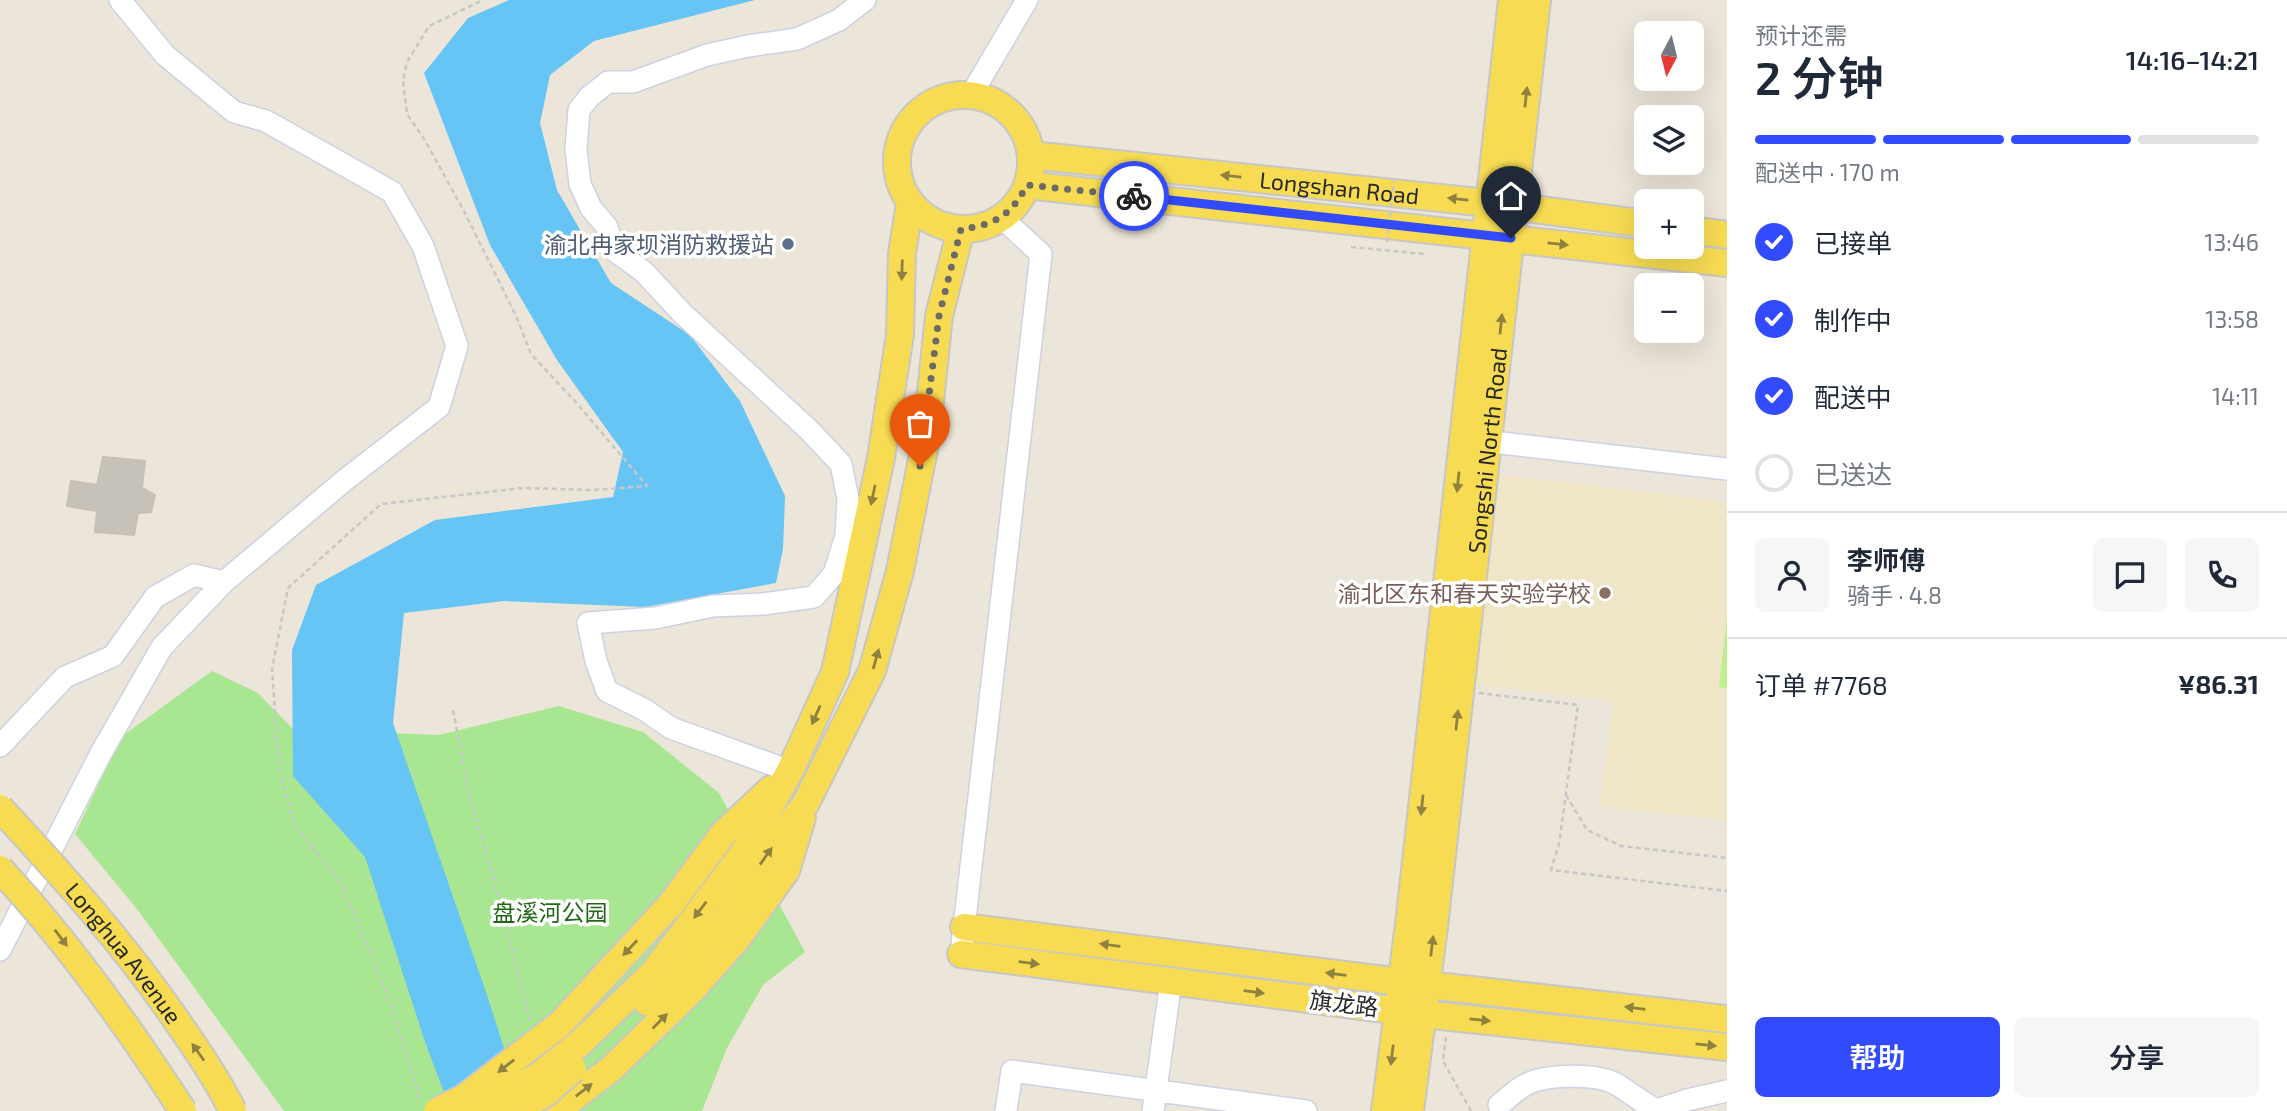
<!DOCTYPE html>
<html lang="zh">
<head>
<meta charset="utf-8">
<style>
  body { margin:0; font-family:"Exo 2","Noto Sans SC",sans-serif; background:#f6f6f7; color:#1f2937; height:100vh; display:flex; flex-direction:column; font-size:26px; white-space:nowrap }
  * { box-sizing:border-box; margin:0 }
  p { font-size:23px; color:#747a83 }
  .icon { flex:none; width:38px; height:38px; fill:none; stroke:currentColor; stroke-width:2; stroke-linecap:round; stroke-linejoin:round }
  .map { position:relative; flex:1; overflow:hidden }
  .side { display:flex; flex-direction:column; background:#fff; width:560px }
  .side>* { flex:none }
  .needle { width:46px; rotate:187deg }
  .buttons { position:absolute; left:1634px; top:21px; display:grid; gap:14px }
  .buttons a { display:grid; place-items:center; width:70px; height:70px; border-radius:10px; background:#fff; box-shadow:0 7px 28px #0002; font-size:35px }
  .pin { position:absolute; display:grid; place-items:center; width:60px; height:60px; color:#fff; margin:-72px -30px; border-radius:50% 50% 50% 0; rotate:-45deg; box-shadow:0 0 7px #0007 }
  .pin .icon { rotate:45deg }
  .courier { position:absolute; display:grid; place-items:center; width:70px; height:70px; margin:-35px; border:5px solid #334bff; border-radius:50%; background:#fff; color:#222; box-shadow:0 2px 9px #0007 }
  .head em { font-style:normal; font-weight:600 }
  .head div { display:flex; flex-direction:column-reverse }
  .head { display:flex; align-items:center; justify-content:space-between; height:119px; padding:0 28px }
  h1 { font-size:46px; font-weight:600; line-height:52px }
  .bar { display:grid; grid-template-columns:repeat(4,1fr); gap:10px 7px; align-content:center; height:84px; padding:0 28px }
  .bar i { height:9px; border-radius:5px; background:#e0e1e3 }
  .bar .on { background:#334bff }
  .bar p { grid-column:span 4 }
  .line { display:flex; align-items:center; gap:18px; padding:0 28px; border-top:2px solid #e0e1e3 }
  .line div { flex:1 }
  .round { display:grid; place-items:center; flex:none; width:74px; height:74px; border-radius:10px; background:#f6f6f7 }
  ol { padding:0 28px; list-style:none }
  li { display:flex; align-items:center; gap:21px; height:77px }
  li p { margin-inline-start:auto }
  li .icon { padding:7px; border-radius:50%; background:#334bff; color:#fff; stroke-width:4 }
  li:last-child { color:#747a83 }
  li i { width:38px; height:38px; border:4px solid #e0e1e3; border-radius:50% }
  .action { display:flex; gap:14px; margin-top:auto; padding:14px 28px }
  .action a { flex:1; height:80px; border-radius:10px; background:#334bff; color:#fff; font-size:28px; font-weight:600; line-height:80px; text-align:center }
  .action a+a { background:#f6f6f7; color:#1f2937 }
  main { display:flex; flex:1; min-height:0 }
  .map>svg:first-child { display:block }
  .education { fill:#efe5c7 }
  .green { fill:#a9e692 }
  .pitch { fill:#beee8d }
  .water { fill:#66c5f4 }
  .building { fill:#c7c2b9; stroke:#c7c1b3; stroke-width:2 }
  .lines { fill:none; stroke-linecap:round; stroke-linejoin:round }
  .minor-casing { stroke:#ced1e3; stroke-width:24 }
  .major-casing { stroke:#c7c7c7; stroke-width:30 }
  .path { stroke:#c7c7c7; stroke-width:2.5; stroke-dasharray:5 3.5; stroke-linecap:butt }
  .minor { stroke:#fff; stroke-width:21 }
  .major { stroke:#f7dc53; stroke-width:26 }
  .major-bridge-casing { stroke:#c7c7c7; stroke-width:30; stroke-linecap:butt }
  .path-bridge { stroke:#c7c7c7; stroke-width:2.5; stroke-dasharray:5 3.5; stroke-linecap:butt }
  .major-bridge { stroke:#f7dc53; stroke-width:26 }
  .oneway { fill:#90823e }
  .done { stroke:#6d6a66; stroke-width:7; stroke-dasharray:0 12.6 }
  .route { stroke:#334bff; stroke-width:9 }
  .service-dot { fill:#5c6f8a; stroke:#fff; stroke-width:2.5 }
  .education-dot { fill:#8d6e63; stroke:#fff; stroke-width:2.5 }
  .labels { text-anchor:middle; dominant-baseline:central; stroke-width:7; stroke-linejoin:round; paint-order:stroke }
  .street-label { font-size:23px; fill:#282828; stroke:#fff }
  .service-label { font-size:23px; fill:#4e5e75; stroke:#fff; text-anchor:end }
  .education-label { font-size:23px; fill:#785e54; stroke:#fff; text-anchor:end }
  .park-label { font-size:23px; fill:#216816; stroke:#fff }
</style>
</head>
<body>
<main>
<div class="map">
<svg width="1727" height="1111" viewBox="0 0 1727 1111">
  <rect width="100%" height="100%" fill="#ece5d9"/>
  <path class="education" d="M1497,474L1727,502V821L1600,806L1613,701L1473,684Z"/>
  <path class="green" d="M212,671L258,693L293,729L439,735L559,706L643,732L719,793L805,952L763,985L727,1048L702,1111H284L137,909L75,834L121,737Z"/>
  <path class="pitch" d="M1727,617V688L1719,687Z"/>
  <path class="water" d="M509,0H755L594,41L550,75L540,123L557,190L611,283L690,335L740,401L785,496L783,549L776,583L645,607L504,601L404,613L393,723L488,998L524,1111H451L425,1042L365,857L293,776L292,650L316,585L435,520L613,497L623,452L557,360L490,245L424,73L468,18Z"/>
  <path class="building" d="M103,457L145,461L142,488L155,495L151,512L138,513L134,535L95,532L97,511L67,506L71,481L97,485Z"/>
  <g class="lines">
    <defs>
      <path id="minor" d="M971,95L1027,0
        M1475,440L1727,469
        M0,746L65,677L113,656L155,597L194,575L224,582
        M790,771L671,728L645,710L607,691L596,661L588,623L655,618L713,606L763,604L814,597L834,574L846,536L848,499L841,464L809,430L682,313L644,272L615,251L607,227L591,208L580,184L576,149L579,110L589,97L608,82H633L707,55L748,46L797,39L839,20L865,0
        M0,950L101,753L162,647L224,582L345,480L439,407L457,346L423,246L392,192L266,121L234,112L165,55L120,0
        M961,954L1041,254L1002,218
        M1499,1105C1507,1099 1516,1090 1525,1085C1545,1074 1596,1073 1616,1084C1630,1092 1642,1103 1657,1110L1687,1100L1727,1091
        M1006,1111L1012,1071L1306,1111
        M1153,1111L1171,981"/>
      <g id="major">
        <circle cx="964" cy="162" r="67"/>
        <path id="s1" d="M1031,155L1488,203L1647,224"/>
        <path d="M1027,185L1727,263"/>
        <path d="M1692,230L1727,235"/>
        <path d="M964,927L1401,982L1727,1019"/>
        <path d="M961,954L1423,1014L1727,1047"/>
        <path d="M647,1002L682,969L727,918L765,856L806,803L872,671L900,571L926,439L939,316L961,229"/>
        <path d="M560,1024L671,904L723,834L771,789"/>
        <path d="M580,1043L653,973L744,852L790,771L835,672L881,458L900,334L902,253L910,203"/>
        <path d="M556,1111L611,1069L692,990L737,939L786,871L802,818"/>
        <path d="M1385,1111L1409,924L1512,0"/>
        <path id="s2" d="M1410,1111L1434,927L1537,0"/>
      </g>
    </defs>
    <use href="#minor" class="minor-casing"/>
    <use href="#major" class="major-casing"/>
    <path class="path" d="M1351,247L1424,254
      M1479,693L1578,705L1559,844L1551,870L1727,891
      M453,710L469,794L494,880L530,1020
      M1566,795L1587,830L1621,846L1727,858
      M1446,1037L1443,1061L1471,1111
      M420,1098L391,1005L342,884L294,824L279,767L272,669L288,588L381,504L523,488L593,490L647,486L574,400L531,354L516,316L465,213L426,142L407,114L403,81L407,62L429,26L483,0"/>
    <use href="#minor" class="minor"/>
    <use href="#major" class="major"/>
    <defs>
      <g id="major-bridge">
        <path id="s3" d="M0,808C63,876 124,944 177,1021C197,1050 217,1079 233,1111"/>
        <path d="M0,869C69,943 128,1026 183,1111"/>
        <path d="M437,1111L464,1098L560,1024"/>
        <path d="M475,1111L540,1075L580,1043"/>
        <path d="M515,1111L546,1093L573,1069"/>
      </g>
    </defs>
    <use href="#major-bridge" class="major-bridge-casing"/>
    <path class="path-bridge" d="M1387,242L1394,180"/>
    <use href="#major-bridge" class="major-bridge"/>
  </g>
  <defs><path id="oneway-solid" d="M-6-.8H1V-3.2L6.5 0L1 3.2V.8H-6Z" transform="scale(1.75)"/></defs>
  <g class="oneway">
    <use href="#oneway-solid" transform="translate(1526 97) rotate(-84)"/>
    <use href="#oneway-solid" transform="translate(1231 176) rotate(-174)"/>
    <use href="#oneway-solid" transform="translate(1458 199) rotate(-174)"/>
    <use href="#oneway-solid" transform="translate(1558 244) rotate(6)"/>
    <use href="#oneway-solid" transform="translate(902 270) rotate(92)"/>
    <use href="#oneway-solid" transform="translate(1501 324) rotate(-84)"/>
    <use href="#oneway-solid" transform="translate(1458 482) rotate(96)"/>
    <use href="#oneway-solid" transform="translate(873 495) rotate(102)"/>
    <use href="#oneway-solid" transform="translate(876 659) rotate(-74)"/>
    <use href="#oneway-solid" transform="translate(816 715) rotate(114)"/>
    <use href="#oneway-solid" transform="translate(1457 720) rotate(-84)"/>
    <use href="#oneway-solid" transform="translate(1422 805) rotate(96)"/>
    <use href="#oneway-solid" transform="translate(766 856) rotate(-55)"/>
    <use href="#oneway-solid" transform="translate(700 910) rotate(127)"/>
    <use href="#oneway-solid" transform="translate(61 938) rotate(53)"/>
    <use href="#oneway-solid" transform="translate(1110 945) rotate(-173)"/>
    <use href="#oneway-solid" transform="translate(1432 946) rotate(-83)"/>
    <use href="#oneway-solid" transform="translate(630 948) rotate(133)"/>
    <use href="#oneway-solid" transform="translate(1029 963) rotate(7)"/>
    <use href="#oneway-solid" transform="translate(1336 974) rotate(-173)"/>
    <use href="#oneway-solid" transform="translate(1254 992) rotate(7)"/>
    <use href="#oneway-solid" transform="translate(1635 1008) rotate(-173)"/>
    <use href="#oneway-solid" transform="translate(1480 1020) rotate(6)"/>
    <use href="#oneway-solid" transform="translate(660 1021) rotate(-45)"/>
    <use href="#oneway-solid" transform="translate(1706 1045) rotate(6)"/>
    <use href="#oneway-solid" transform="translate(198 1052) rotate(-125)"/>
    <use href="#oneway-solid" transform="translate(1392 1055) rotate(97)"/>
    <use href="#oneway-solid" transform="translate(506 1066) rotate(142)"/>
    <use href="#oneway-solid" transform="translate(584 1090) rotate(-38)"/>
  </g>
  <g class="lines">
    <path class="done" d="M920,466L939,316L961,229C996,225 1011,215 1027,185L1134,196"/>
    <path class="route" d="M1134,196L1511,238"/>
  </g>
  <circle class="service-dot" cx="788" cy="244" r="7"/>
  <circle class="education-dot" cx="1605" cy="593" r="7"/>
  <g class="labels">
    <g class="street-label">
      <text stroke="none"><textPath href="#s1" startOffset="310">Longshan Road</textPath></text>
      <text stroke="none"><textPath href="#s2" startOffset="665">Songshi North Road</textPath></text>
      <text stroke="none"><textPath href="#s3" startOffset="191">Longhua Avenue</textPath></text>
      <text transform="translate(1344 1003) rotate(7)">旗龙路</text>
    </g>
    <g class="service-label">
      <text x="774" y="244">渝北冉家坝消防救援站</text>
    </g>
    <g class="education-label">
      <text x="1591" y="593">渝北区东和春天实验学校</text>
    </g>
    <g class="park-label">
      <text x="550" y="912">盘溪河公园</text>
    </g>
  </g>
</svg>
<div class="buttons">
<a><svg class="needle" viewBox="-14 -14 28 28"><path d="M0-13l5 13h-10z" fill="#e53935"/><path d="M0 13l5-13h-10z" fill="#747a83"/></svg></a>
<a><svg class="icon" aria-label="layers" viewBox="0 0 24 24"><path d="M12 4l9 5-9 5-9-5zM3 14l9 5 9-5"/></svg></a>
<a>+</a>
<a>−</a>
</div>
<div class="pin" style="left:920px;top:466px;background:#ea580c"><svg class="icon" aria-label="bag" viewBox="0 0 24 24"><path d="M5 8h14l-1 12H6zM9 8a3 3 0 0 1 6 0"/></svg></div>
<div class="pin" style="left:1511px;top:238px;background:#1f2937"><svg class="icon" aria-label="home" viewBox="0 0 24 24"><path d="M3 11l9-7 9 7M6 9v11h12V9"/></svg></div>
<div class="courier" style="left:1134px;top:196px"><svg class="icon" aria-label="bike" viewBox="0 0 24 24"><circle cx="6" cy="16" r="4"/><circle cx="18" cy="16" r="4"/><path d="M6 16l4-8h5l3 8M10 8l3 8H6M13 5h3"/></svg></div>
</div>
<section class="side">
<div class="head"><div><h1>2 分钟</h1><p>预计还需</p></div><em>14:16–14:21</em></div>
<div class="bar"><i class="on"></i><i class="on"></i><i class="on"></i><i></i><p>配送中 · 170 m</p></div>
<ol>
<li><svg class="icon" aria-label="check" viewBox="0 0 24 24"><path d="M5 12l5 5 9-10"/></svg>已接单<p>13:46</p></li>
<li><svg class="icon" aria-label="check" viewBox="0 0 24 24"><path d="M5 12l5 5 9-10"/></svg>制作中<p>13:58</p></li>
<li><svg class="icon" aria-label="check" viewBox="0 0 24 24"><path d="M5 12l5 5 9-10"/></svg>配送中<p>14:11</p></li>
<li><i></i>已送达</li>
</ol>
<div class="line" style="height:126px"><a class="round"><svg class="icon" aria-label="person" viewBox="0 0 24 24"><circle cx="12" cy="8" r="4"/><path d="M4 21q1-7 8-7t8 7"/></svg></a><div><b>李师傅</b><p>骑手 · 4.8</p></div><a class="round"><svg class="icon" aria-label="chat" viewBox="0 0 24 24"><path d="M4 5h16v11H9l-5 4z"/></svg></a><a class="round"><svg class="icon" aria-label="phone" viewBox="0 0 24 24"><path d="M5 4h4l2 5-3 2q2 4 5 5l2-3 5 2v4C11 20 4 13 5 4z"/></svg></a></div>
<div class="line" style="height:91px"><div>订单 #7768</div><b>¥86.31</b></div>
<div class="action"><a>帮助</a><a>分享</a></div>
</section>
</main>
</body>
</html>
